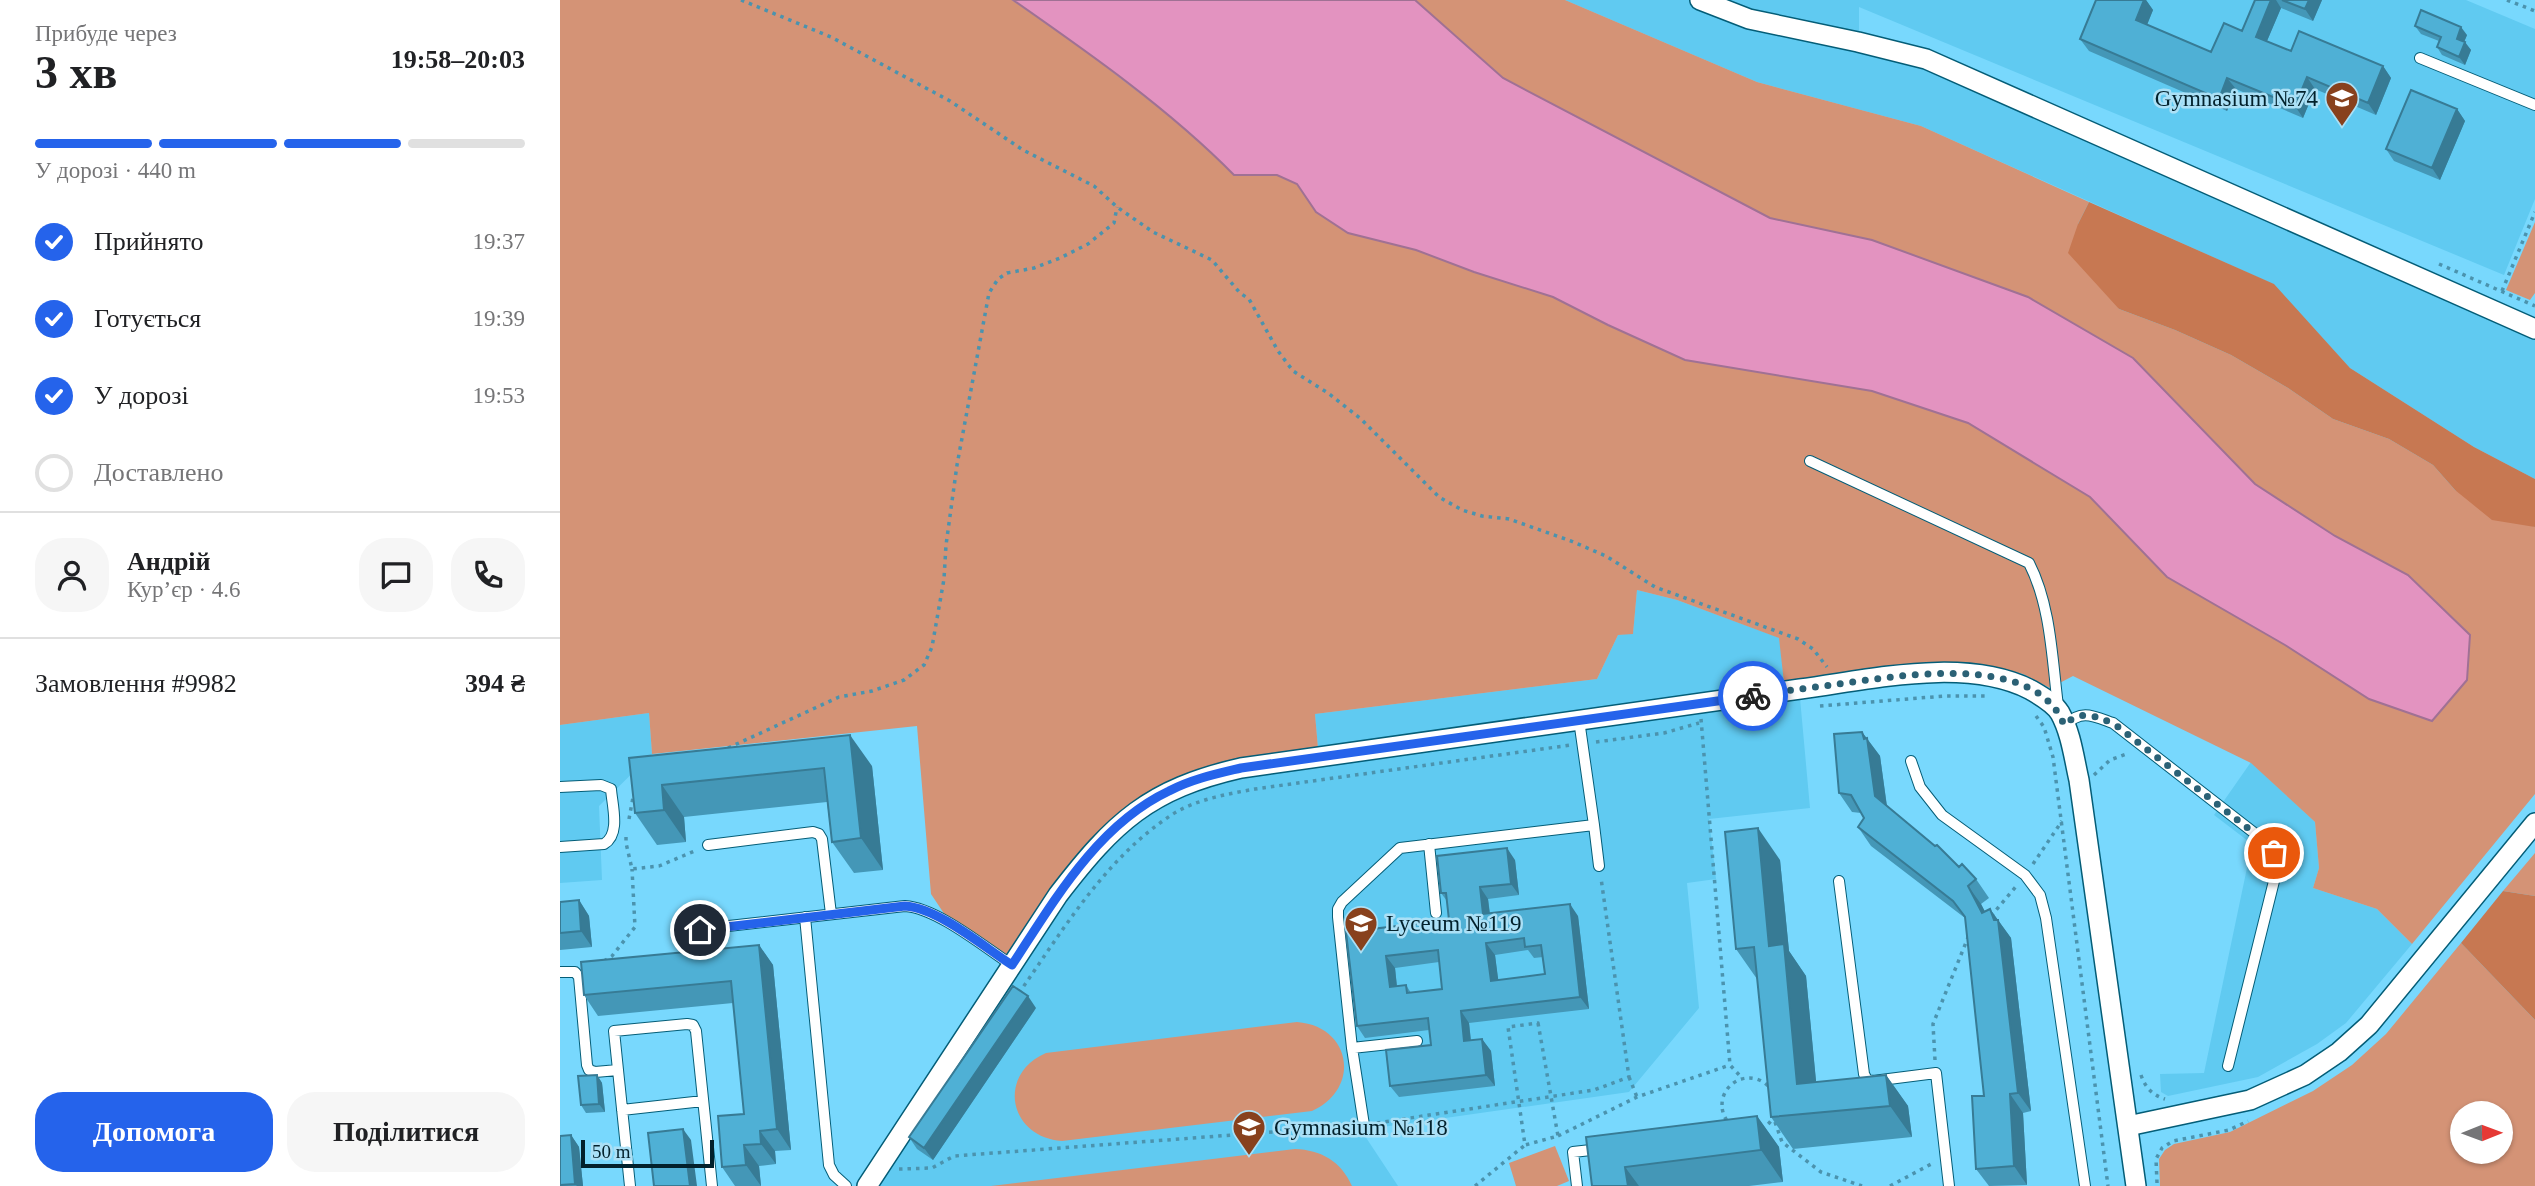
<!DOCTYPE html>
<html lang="uk">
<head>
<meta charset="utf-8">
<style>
  body { margin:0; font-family:Georgia,serif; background:#f6f6f6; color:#202124; height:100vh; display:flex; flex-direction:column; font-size:26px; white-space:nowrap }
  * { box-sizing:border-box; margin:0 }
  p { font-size:23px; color:#757577 }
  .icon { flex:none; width:38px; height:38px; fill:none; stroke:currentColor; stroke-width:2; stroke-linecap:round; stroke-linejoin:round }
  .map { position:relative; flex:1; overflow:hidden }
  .panel { display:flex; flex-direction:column; background:#fff; width:560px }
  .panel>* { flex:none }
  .needle { width:46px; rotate:89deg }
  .tools { position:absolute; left:1890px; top:1101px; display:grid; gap:14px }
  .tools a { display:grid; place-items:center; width:63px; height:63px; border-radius:50%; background:#fff; box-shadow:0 2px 5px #0004; font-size:35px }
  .scale { position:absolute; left:21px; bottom:18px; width:133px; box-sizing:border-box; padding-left:7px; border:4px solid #02212c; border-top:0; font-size:19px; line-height:24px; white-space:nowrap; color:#02212c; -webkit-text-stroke:5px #abe0f6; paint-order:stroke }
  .pin { position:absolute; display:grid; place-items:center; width:60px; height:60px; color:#fff; margin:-30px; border:4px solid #fff; border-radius:50%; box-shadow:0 2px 7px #0007 }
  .courier { position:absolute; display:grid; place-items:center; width:70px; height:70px; margin:-35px; border:5px solid #2563eb; border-radius:50%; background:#fff; color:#222; box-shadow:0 2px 9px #0007 }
  .overview em { font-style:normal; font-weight:700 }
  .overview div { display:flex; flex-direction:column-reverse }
  .overview { display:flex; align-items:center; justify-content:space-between; height:119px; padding:0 35px }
  h1 { font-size:46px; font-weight:700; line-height:52px }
  .bar { display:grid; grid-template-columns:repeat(4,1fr); gap:10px 7px; align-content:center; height:84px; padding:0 35px }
  .bar i { height:9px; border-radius:5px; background:#e0e0e0 }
  .bar .on { background:#2563eb }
  .bar p { grid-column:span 4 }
  .line { display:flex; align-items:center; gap:18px; padding:0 35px; border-top:2px solid #e0e0e0 }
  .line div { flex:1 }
  .round { display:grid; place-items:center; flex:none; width:74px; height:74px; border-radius:28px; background:#f6f6f6 }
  ol { padding:0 35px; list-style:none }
  li { display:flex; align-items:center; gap:21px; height:77px }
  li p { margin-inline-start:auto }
  li .icon { padding:7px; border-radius:50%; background:#2563eb; color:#fff; stroke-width:4 }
  li:last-child { color:#757577 }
  li i { width:38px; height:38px; border:4px solid #e0e0e0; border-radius:50% }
  .cta { display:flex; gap:14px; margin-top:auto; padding:14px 35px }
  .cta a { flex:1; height:80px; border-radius:28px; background:#2563eb; color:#fff; font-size:28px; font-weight:700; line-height:80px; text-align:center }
  .cta a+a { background:#f6f6f6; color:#202124 }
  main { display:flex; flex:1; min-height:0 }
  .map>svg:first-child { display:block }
  .built { fill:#60caf1 }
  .green { fill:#d49376; fill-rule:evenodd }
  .forest { fill:#c77852 }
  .water { fill:#e393c0; stroke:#a07194; stroke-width:2 }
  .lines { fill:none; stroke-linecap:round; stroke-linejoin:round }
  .lane-casing { stroke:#045d77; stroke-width:12 }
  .street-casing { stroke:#045d77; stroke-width:22 }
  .path { stroke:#4b93ae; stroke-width:3.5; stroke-dasharray:3.5 5; stroke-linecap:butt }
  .lane { stroke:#fff; stroke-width:10 }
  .street { stroke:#fff; stroke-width:19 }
  .wall { fill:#4497b7; fill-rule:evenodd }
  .shaded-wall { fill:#377b95 }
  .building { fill:#4fb0d5; stroke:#377b95; stroke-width:2; fill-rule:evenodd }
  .done { stroke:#2b6175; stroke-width:7; stroke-dasharray:0 12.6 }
  .route { stroke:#2563eb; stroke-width:9 }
  .labels { text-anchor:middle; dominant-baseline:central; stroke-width:5; stroke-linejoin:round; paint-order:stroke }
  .poi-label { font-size:23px; fill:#02212c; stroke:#abe0f6; text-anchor:start }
</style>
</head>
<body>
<main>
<section class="panel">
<div class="overview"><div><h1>3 хв</h1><p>Прибуде через</p></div><em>19:58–20:03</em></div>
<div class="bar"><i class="on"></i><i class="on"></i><i class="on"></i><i></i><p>У дорозі · 440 m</p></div>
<ol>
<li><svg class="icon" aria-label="check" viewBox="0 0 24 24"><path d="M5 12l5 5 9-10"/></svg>Прийнято<p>19:37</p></li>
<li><svg class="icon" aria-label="check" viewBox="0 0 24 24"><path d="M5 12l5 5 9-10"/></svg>Готується<p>19:39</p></li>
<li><svg class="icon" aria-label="check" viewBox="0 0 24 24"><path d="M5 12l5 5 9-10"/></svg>У дорозі<p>19:53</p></li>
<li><i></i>Доставлено</li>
</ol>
<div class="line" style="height:126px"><a class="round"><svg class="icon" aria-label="person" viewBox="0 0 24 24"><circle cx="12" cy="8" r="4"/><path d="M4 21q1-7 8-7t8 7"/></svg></a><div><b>Андрій</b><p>Кур’єр · 4.6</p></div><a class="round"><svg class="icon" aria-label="chat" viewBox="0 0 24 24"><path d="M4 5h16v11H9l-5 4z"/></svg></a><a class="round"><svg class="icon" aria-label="phone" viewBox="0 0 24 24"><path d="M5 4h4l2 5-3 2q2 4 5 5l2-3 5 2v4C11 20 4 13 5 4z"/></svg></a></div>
<div class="line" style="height:91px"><div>Замовлення #9982</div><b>394 ₴</b></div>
<div class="cta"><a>Допомога</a><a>Поділитися</a></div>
</section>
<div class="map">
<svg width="1975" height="1186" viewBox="0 0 1975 1186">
  <rect width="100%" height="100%" fill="#78d8fd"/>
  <path class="built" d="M1005,0H1906L1975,29V199L1944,275L1299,7V42L1366,59L1975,329V479L1914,447L1790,368L1713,284L1361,126L1197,82Z
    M1077,590L1117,600L1220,638L1224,683L758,748L755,714L1037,679L1058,635L1073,633Z
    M1240,698L1250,808L1149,819L1156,879L1127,883L1139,1008L1069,1092L801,1130L838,1186H315L505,901L530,869L562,836L610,799L682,775Z
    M89,713L92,754L39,806L42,880L0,883V725Z
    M1691,762L1755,822L1759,868L1753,888L1817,909L1852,944L1786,1023L1757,1044L1698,1077L1608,1096L1601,1092L1600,1074L1644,1073L1692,844L1654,815Z"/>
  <path class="green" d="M0,0H452L524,50L638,138L674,175H717L737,184L756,212L914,272L993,297L1048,325L1125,360L1312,391L1408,423L1530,497L1607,577L1725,645L1809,699L1869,597L1847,575L1775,536L1695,484L1573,358L1468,297L1312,240L1210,218L943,78L855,0H1005L1197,82L1361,126L1529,202L1518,224L1559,309L1615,330L1671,355L1728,388L1773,419L1829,439L1873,465L1895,490L1975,527V794L1852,944L1817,909L1753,888L1759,868L1755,822L1691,763L1513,676L1490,688L1463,674L1425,665L1389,664L1224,683L1219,638L1117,600L1077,590L1073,634L1058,635L1037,679L755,714L758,748C688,758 638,762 576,801L448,956L385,915L371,894L357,726L92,754L89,713L0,725Z
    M1975,222V293L1970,300L1946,290Z
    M1975,853V896L1943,891Z
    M1901,943L1975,1020V1186H1600L1599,1159L1605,1150L1614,1144L1670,1132L1753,1091L1792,1065L1826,1034ZM1902,1113H1941V1152H1902Z
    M737,1022C791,1026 802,1088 752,1111L502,1141C448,1137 437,1074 486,1053Z
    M995,1146L1009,1181L997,1186H956L949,1163Z
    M735,1149C761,1150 781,1161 792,1186H431Z"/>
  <path class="forest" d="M1529,202L1714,284L1790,368L1914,447L1975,479V527L1932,520L1895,490L1873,465L1829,439L1773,419L1728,388L1671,355L1615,330L1559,309L1508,253L1518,224Z
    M1943,891L1975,896V1020L1901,943Z"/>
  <path class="water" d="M453,0H855L943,78L1210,218L1312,240L1468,297L1573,358L1695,484L1775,536L1848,575L1910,635L1907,680L1872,721L1809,699L1725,645L1607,577L1530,497L1408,423L1312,391L1125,360L1048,325L993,297L914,272L856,250L788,233L756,212L737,184L717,175H674C609,109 529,53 453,0Z"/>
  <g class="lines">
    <defs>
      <path id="lane" d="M1860,58L1975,105
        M1250,461L1469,563C1491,606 1492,659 1498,706
        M1505,725C1522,709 1533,716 1553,723L1702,839L1714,853L1717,869L1668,1066
        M1351,761L1360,787L1382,815L1465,875L1480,895L1486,918L1525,1186
        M0,787L41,785L51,789C52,805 61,834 44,844L0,847
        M1034,825L1039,866
        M869,844L876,913
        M148,845L253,832L259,834L262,839L271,914
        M1279,881L1304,1074L1307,1080L1313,1081L1376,1073L1389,1186
        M245,917L269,1165L274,1175L286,1186
        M124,931L345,906C377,908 424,947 452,965
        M0,972H15L19,977L27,1065L29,1070L35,1072L58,1070L70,1186
        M792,1048L857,1041
        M58,1070L54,1031L127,1024L133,1025L136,1031L152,1186
        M62,1110L143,1101
        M804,1125L792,1048L778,917V909L782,902L840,848L1034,825L1019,720
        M1017,1186L1013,1152L1040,1149"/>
      <path id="street" d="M1140,0L1189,19L1298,42L1366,59L1975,329
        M1568,1126L1690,1100L1745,1075L1779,1052L1809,1025L1975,823
        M307,1186L498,895C554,822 589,789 681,768L1240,689C1310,680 1405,656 1471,690C1481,696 1494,703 1500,713C1511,733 1514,758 1519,780L1576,1186"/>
    </defs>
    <use href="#lane" class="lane-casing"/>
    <use href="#street" class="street-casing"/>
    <path class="path" d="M181,0L271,37L390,101L463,150L534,186L557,207L593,232L652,260L680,293L689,299L718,351L733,371L768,393L801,419L879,497L902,510L922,516L949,519L1011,541L1046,556L1095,587L1238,639L1253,649L1267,667
      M1947,0L1975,11
      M1879,264L1975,306
      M1942,291L1975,212
      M1260,706L1385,696H1427
      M1476,716L1484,727L1493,757L1548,1186
      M1141,719L1170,1065L1182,1078
      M1036,742L1104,733L1139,723
      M168,748L279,697L312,691L344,680L364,665L372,647L384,579L386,545L397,465L429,293L438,279L447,273L474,268L500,258L528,244L554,223L557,207
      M1534,775L1550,760L1569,753
      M69,819L74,792
      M66,837V843L72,869L99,866L137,850
      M1473,864L1502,821
      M1431,916L1458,884
      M44,961L52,956L75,927L72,869
      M459,993C503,930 546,857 613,814C637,799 668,794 695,789L1011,745
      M978,1023L998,1136L965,1145L948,1027Z
      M1375,1060L1373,1024L1409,935
      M1581,1075C1585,1087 1592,1095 1605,1099
      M1069,1077L1077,1097
      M1162 1105a27 27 0 1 1 54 0a27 27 0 1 1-54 0Z
      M1215,1122L1222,1142L1261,1172L1302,1186
      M817,1123L1034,1090L1069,1077L1041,878
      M998,1136L1077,1097L1170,1065
      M339,1169L372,1168L394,1156L792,1126
      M1597,1183L1596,1159L1602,1148L1613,1141L1669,1130L1688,1121
      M915,1186L965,1145
      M1330,1186L1375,1162"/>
    <use href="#lane" class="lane"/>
    <use href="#street" class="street"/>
  </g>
  <path class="wall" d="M1536,0H1586L1593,10L1587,25L1651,52L1682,31L1695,0H1762L1753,21L1721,8L1707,41L1731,51L1823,66L1831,78L1816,115L1755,89L1743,118L1676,89L1667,111L1529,51L1520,39Z
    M1855,26L1907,35L1904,42L1911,50L1905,65L1882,55L1877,47L1879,41L1861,34Z
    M1897,109L1905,121L1880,180L1834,161L1826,149Z
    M1302,732L1320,756L1327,806L1399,867L1416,879L1429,898L1421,904L1425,912L1430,909L1451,938L1471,1111L1463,1113L1467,1185L1429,1186L1416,1169L1424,1096L1405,918L1311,846L1298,827L1304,818L1301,813L1292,812L1279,793Z
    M69,758L312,766L323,870L294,873L272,842L267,802L124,817L126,842L97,845L75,813Z
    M955,860L959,895L928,899L930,913L1018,916L1029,1009L909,1023L911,1040L922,1039L931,1051L935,1086L839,1097L830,1086L871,1045L869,1030L805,1038L797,1026L786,932L889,920L887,901L881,893ZM968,950L974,958L983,957L985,974L938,980L935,955ZM879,962L882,989L851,993L846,985L837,986L835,968Z
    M1220,860L1229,951L1246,976L1256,1082L1326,1075L1348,1106L1352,1137L1233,1149L1211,1117L1197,979L1176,949Z
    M19,900L29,916L32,947L0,950V902Z
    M199,945L213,965L231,1150L215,1151L216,1164L199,1166L201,1186H175L162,1167L184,1114L173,1003L38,1016L24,995Z
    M476,1008L373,1160L357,1149L349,1137Z
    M37,1075L42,1083L45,1112L26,1113L21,1105Z
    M1197,1116L1219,1147L1223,1182L1189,1186H1032L1026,1137Z
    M11,1135L19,1147L23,1186H0V1136Z"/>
  <path class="shaded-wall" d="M1584,0H1586L1593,10L1584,32L1576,20Z
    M1711,0H1716L1721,8L1704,48L1696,37Z
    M1749,0H1762L1753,21L1745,9Z
    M1901,27L1907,35L1902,47L1897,39Z
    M1905,42L1911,50L1905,65L1899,57Z
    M1823,66L1831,78L1816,115L1808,103Z
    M1747,77L1755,89L1743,118L1735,106Z
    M1667,78L1676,89L1667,111L1659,99Z
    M1897,109L1905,121L1880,180L1872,168Z
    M1302,732L1320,756L1328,815L1315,796Z
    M290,735L312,766L323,870L301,838Z
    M102,785L124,817L126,842L104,810Z
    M1198,828L1220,860L1229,951L1246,976L1259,1112L1237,1084L1209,946Z
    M947,848L955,860L959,895L951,884Z
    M1408,886L1421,904L1435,931L1422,913Z
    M920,887L928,899L931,926L923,914Z
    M19,900L29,916L32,947L21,931Z
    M1010,904L1018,916L1029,1009L1020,997Z
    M1430,909L1451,938L1471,1111L1458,1093L1434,920Z
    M926,943L935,955L940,993L931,981Z
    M199,945L213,965L231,1150L217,1129Z
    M826,956L835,968L838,998L830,987Z
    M468,996L476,1008L373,1160L364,1148Z
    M901,1011L909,1023L912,1053L904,1041Z
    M922,1039L931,1051L935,1086L926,1075Z
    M37,1075L42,1083L45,1112L39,1104Z
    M1326,1075L1348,1106L1352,1137L1330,1106Z
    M1450,1094L1463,1113L1467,1185L1454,1166Z
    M1197,1116L1219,1147L1223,1182L1201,1150Z
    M123,1129L131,1140L137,1186H130Z
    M200,1131L215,1151L216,1164L201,1144Z
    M11,1135L19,1147L23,1186H17L15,1184Z
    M184,1145L199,1166L201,1186L186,1165Z
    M1065,1167L1079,1186H1068Z"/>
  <path class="building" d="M1536,0H1584L1576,20L1651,52L1664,23L1682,31L1695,0H1711L1696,37L1731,51L1739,31L1823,66L1808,103L1747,77L1735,106L1667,78L1659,99L1520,39Z
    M1722,0H1749L1745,9Z
    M1861,10L1901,27L1897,39L1905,42L1899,57L1877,47L1881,37L1855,26Z
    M1851,90L1897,109L1872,168L1826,149Z
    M1302,732L1304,739L1307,738L1315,796L1375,846L1377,845L1399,867L1402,864L1416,879L1408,886L1422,913L1430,909L1434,920H1438L1458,1093L1450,1094L1454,1166L1416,1169L1412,1096H1424L1405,917L1393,901L1298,827L1304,818L1291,795L1279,793L1274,734Z
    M290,735L301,838L272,842L264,768L102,785L104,810L75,813L69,758Z
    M1198,828L1209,946L1224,944L1237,1084L1326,1075L1330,1106L1211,1117L1194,947L1176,949L1165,832Z
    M947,848L951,884L920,887L923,914L1010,904L1020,997L901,1011L904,1041L922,1039L926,1075L830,1086L826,1050L871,1045L868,1018L797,1026L786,932L889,920L886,893H881L877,856ZM964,938L965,947L981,945L985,974L931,981L926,943ZM878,950L882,989L847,993L846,985L830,987L826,956Z
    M19,900L21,931L0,933V902Z
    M199,945L217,1129L200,1131L201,1144L184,1145L186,1165L162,1167L158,1116L184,1114L171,981L24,995L21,962Z
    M453,986L468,996L364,1148L349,1137Z
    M37,1075L39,1104L21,1105L18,1076Z
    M1197,1116L1201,1150L1065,1167L1068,1186H1032L1026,1137Z
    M123,1129L130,1186H94L88,1133Z
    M11,1135L15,1184L0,1185V1136Z"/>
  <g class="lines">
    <path class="done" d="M1193,696C1222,691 1250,688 1278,684C1339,676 1476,651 1504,725C1522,709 1533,716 1553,723L1702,839L1714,853"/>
    <path class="route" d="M140,930L345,906C378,908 424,947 452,965C494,901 537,825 609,791C632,779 656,774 681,768L1193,696"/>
  </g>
  <defs>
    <symbol id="school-pin" viewBox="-11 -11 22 30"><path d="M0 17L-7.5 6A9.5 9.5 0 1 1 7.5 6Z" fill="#88411d" stroke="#abe0f6"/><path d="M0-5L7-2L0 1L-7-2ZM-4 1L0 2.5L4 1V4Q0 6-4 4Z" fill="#fff"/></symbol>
  </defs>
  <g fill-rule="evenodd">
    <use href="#school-pin" x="1763" y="79" width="38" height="52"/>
    <use href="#school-pin" x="782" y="904" width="38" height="52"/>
    <use href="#school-pin" x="670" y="1108" width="38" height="52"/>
  </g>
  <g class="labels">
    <g class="poi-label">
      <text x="1758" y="98" text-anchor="end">Gymnasium №74</text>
      <text x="826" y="923">Lyceum №119</text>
      <text x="714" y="1127">Gymnasium №118</text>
    </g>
  </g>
</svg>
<div class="tools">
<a><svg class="needle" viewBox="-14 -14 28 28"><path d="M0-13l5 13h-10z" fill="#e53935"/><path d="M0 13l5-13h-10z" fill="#757577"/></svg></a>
</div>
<div class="scale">50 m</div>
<div class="pin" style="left:1714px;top:853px;background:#ea580c"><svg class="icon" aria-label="bag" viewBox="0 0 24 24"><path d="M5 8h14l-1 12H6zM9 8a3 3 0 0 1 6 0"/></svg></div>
<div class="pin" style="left:140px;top:930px;background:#1f2937"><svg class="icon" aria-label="home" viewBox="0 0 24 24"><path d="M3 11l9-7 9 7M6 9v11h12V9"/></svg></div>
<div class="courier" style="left:1193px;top:696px"><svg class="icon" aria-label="bike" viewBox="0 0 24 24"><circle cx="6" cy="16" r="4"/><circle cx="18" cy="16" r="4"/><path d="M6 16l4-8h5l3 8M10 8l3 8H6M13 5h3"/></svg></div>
</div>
</main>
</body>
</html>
